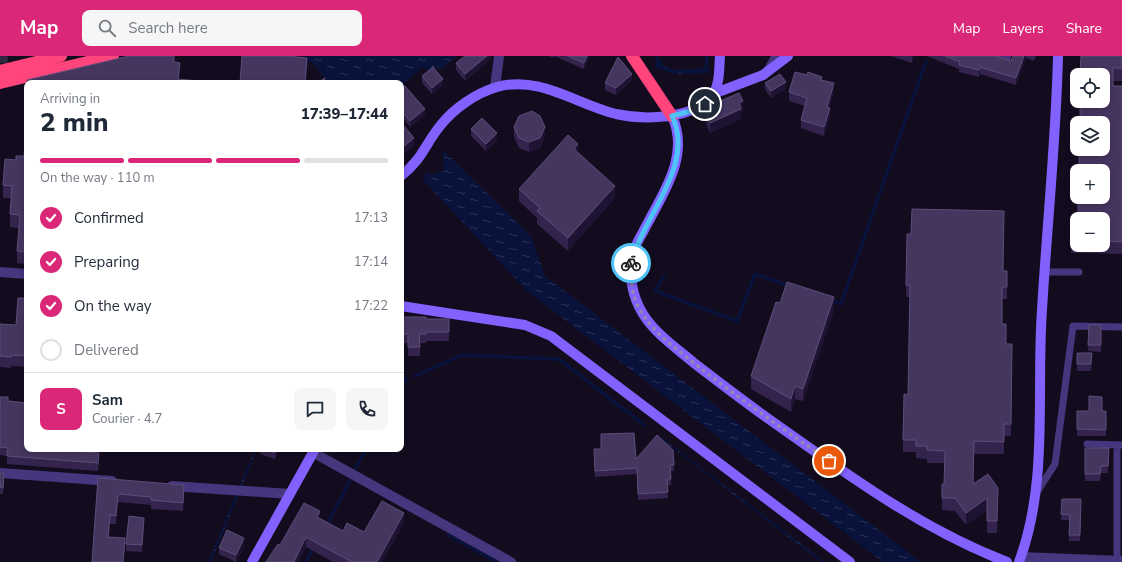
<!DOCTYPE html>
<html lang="en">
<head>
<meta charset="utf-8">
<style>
  body { margin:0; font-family:"Nunito Sans",sans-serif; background:#f6f6f7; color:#1f2937; height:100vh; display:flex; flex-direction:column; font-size:15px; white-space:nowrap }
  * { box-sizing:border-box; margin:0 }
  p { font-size:13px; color:#747a83 }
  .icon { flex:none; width:22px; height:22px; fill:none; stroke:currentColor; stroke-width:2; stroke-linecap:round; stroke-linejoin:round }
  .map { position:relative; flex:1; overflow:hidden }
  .drawer { position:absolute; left:24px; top:24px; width:380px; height:372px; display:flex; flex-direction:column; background:#fff; border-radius:8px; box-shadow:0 2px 6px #0003 }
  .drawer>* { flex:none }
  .controls { position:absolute; left:1070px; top:12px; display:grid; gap:8px }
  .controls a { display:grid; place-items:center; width:40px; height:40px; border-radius:8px; background:#fff; box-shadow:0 2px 6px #0003; font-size:20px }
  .pin { position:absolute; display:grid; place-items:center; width:34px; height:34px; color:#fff; margin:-17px; border:2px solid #fff; border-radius:50%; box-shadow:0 1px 4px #0007 }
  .courier { position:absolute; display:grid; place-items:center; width:40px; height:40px; margin:-20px; border:3px solid #4fc3f7; border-radius:50%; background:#fff; color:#222; box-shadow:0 1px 5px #0007 }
  .overview em { font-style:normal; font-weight:800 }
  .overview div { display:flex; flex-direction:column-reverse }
  .overview { display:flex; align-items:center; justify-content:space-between; height:68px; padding:0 16px }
  h1 { font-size:26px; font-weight:800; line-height:30px }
  .bar { display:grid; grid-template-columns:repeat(4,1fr); gap:6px 4px; align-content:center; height:48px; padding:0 16px }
  .bar i { height:5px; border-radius:3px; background:#e0e1e3 }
  .bar .on { background:#db2777 }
  .bar p { grid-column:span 4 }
  .line { display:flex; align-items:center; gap:10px; padding:0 16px; border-top:1px solid #e0e1e3 }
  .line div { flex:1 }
  .round { display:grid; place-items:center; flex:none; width:42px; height:42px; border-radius:8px; background:#f6f6f7 }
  ol { padding:0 16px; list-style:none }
  li { display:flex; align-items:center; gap:12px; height:44px }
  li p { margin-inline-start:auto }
  li .icon { padding:4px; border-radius:50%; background:#db2777; color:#fff; stroke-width:4 }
  li:last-child { color:#747a83 }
  li i { width:22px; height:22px; border:2px solid #e0e1e3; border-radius:50% }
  header { display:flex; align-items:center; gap:24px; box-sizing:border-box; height:56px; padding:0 20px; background:#db2777; color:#fff }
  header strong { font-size:19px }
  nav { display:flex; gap:22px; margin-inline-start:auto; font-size:14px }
  .search { width:280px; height:36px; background:#f6f6f7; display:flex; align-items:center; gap:10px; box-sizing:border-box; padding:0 14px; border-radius:8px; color:#747a83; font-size:15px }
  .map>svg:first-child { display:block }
  .water { fill:url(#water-ripples) }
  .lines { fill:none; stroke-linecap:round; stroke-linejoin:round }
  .stream { stroke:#08123b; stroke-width:3.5 }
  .street-tunnel { stroke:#312841; stroke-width:10; stroke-dasharray:10 5; stroke-linecap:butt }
  .lane { stroke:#46367e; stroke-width:7 }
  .street { stroke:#46367e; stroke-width:10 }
  .secondary { stroke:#8261ff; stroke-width:10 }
  .highway { stroke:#ff457c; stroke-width:12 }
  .wall { fill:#34244d; fill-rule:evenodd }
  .shaded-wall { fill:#1f1333 }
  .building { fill:#453660; stroke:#5d4d79 }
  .done { stroke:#9488b1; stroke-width:4; stroke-dasharray:0 7.2 }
  .route { stroke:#4fc3f7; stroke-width:5 }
</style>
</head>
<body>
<header>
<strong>Map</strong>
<div class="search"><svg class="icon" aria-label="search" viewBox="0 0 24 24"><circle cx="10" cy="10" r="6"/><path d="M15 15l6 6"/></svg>Search here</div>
<nav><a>Map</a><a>Layers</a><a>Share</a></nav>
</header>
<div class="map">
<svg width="1122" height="506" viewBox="0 0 1122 506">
  <defs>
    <pattern id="water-ripples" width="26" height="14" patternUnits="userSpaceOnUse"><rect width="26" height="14" fill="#08123b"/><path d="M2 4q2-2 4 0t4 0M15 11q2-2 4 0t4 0" fill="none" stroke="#2b3358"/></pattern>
  </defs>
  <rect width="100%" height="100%" fill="#130c1f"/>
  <path class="water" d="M303,0H456L440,14L436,10L428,16L423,11L401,30V27H329L312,6L304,5Z
    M656,6L674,14L709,12V17L673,18L655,11Z
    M443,94L531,180L545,220L921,506H883L527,235L422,123L428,116L433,119L445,113L443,108Z
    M661,381L825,506H821L660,382Z
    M255,393H257L211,506H208Z"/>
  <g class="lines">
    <path class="stream" d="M656,0L661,8L660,10
      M706,15L707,0
      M664,220L655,235L737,265L755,218L790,230
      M830,244L841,248L926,5
      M25,318H27
      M415,320L462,299L559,303L644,369
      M401,332L406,323
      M355,413L366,393
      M326,470L350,425
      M448,479L497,506
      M306,506L314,491"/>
    <path class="street-tunnel" d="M1,22L3,0"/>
    <path class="lane" d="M767,14L775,0
      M1045,216H1079
      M1087,388L1122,389
      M1117,389V504
      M1037,436L1055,408L1073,270L1122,271"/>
    <path class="street" d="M994,0L1005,4L1006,0
      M495,31L499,0
      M0,216L27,218
      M314,397L511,506
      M0,417L112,425
      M172,430L290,438
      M1021,501L1122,505"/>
    <path class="secondary" d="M713,38L763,19L788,0
      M672,60C691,101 661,140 643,176C637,186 631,198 631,210C630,232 637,253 652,270C664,284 680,295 694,307C720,327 746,347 773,366C848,419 921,473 1007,506
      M401,120C423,102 424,90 440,70C453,53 476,37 497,31C539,19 576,48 616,58C643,64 696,64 713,38C720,28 719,12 720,0
      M401,250L525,269L551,280L850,506
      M252,506L315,393
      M1019,506C1049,426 1036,337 1042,254C1047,169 1056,85 1058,0"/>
    <path class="highway" d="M632,0L672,60
      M0,15L61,0
      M0,27L113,0"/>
  </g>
  <path class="wall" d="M491,0V3L465,25L456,14V7Z
    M548,0H590L584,13L554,0L553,2Z
    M891,0H914L912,7Z
    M927,0H996L1011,5L1013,0H1036L1034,5L1026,2L1016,29L980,18L979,21L959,16V13Z
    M1081,0H1122V25H1113V30H1122V198L1071,197L1072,161H1078ZM1077,163H1103V189H1077Z
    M422,20L443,29L432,38L422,27Z
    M632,24L616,39L605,34V27Z
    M822,24L834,36L829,52L830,61L824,80L801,72V64L805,50L789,45V36Z
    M27,27V50H26Z
    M765,27L786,33L771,42L765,33Z
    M401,33L425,59L410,71L401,60Z
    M704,52L743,55L741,56V63L710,77L704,62Z
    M27,58V211H25V208L17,207V195L19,172L10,171V158L11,142H3V129L16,104L24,100Z
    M514,71L545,81L540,92L529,96L519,92L514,81Z
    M471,73L497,84L486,95L471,80Z
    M578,97L615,142L568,195L537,168V162L519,145V133Z
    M1003,215L1007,227V243H1002V268L1006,288L1012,300L1011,380H1004V398H974L973,427L998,432L997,477H987V454L966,469L955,455L942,454V428H944L945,407H927V403L916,402V396H903V384L908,339L910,241H906V229Z
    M27,242V311L11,310V312L0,311V268L16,269Z
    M780,247L834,254L803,345L795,343L791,356L751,333V320Z
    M401,261L426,263H449V285H426V287H420V300H408V287H401Z
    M1089,269H1101V296L1088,295Z
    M1077,297H1092L1091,315H1077Z
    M0,341L8,345L27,393L86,396L99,406L98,415L7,408V400L0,399Z
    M1077,355H1106V380H1077Z
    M601,378L636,403L674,409V415H671V429H667L668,442L638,444L637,418L595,421L594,393H601Z
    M1085,392H1109L1108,417H1101L1100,425H1085Z
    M260,393H279L275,403L260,398Z
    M0,417L4,424L3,438H0Z
    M98,422L184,438L183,455L151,453V449L118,446L116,468H110L109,481L125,491L123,506H92Z
    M1062,443H1081L1080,485H1069V464H1061Z
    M320,462L343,475L364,476L404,467L382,506H333L306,491L280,489Z
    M144,468L142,496L126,495V488Z
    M244,489L236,506L219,498V492Z"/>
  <path class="shaded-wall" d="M487,0H491V3L465,25V18Z
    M587,0H590L584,13V7Z
    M912,0H914L912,7Z
    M1024,0H1026V2L1016,29V22Z
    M307,2V14L306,27H305Z
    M180,7V20L179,27H178Z
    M980,11V18L979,21V14Z
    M632,18V24L616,39V32Z
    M443,23V29L432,38V32Z
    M786,26V33L771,42V35Z
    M834,27V36L827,60V51Z
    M743,45V55L741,56V63L710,77V67L739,47Z
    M830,52V61L824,80V71Z
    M425,53V59L410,71V65Z
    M545,71V81L540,92L529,96V86Z
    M497,77V84L486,95V88Z
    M414,82V90L401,101V93Z
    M578,88V100L574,93Z
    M615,130V142L568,195V182Z
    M834,241V254L803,345V333Z
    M795,330V343L791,356V343Z
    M276,393H279L275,403V397Z
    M184,429V438L183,455V447Z
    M118,438V446L116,468V460Z
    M987,442V454L966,469V457Z
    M320,455V466L317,461Z
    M404,457V467L382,506H377Z
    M110,459V468L108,489V481Z
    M144,462V468L142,496V489Z
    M306,481V491L299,506H294Z
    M244,482V489L236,506V499Z"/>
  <path class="building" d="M129,0H174V6L180,7L178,23L220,27H27V24Z
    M242,0H287L307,2L305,27H240Z
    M465,0H487L465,18L456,7Z
    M568,0H587L584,7Z
    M945,0H996L1011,5L1013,0H1024L1016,22L980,11L979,14L959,9L960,6Z
    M1081,0H1122V12H1113V30H1122V186L1103,185V163H1077V185H1071L1072,161H1078V141H1103V115H1079V93H1103V67H1080V45H1103V19H1080Z
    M618,1L632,18L616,32L605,27Z
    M433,11L443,23L432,32L422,20Z
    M795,16L807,19L808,16L822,21L821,24L834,27L827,51L830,52L824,71L801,64L807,42L789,36Z
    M780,18L786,26L771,35L765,27Z
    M325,22L323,27H317Z
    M405,30L425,53L410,65L401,54V33Z
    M739,37L743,45L739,47L741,53L710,67L704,52Z
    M532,55L540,60L545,71L540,82L529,86L519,82L514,71L519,60Z
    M27,58V198H25V196L17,195L20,159L10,158L12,130L3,129L5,103L16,104V100H24Z
    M482,62L497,77L486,88L471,73Z
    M401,66L414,82L401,93Z
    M568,79L578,88L574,93L615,130L568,182L537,155L540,152L519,133Z
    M912,153L1004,155L1003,215H1007V231H1002V268H1006V288H1012L1011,368H1004V386L974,385L973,428L988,418L998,432L997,465H987V442L966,457L955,442H942V428H944L945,395L927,394V390H916V384H903L904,338L908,339L910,229H906L907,178H911Z
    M787,226L834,241L803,333L795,330L791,343L751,320L776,246L780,247Z
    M18,242H27V300L11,299V301L0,300V268L16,269Z
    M401,261H426V263H449V276H426V278H419L420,291H408V278H401Z
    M1089,269H1101V289H1088Z
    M1077,297H1092L1091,308H1077Z
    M1089,340L1102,341V355H1106V374L1077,373V355H1089Z
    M0,341H8V345L27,347V393H85V396L99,397L98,407L7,400L8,392L0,391Z
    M634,377L636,403L657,379L673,394L674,409H670L671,423H667L668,436L638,438L637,412L595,415L594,393H601V378Z
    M1085,392H1109L1108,410H1101L1100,418H1085Z
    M265,393H276L275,397Z
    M0,417H4L3,432L0,431Z
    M98,422L184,429L183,447L151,444V441L118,438L116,460L110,459L108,481L125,482L123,506H92Z
    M1062,443H1081L1080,479H1069L1070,459L1061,458Z
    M382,445L404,457L377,506H352L306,481L294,506H266L278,488L280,489L304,447L320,455L317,461L343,475L347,467L364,476Z
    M129,460L144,462L142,489L126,488Z
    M227,474L244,482L236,499L219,492Z"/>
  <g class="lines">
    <path class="done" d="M631,207C630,223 632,240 640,254C654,278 678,294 699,311C741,344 785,374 829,405"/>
    <path class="route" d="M631,207C643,160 696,109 672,60L691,55L705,48"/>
  </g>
</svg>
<div class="controls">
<a><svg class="icon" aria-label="locate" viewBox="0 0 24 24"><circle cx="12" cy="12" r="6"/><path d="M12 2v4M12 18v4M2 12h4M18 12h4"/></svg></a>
<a><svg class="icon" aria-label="layers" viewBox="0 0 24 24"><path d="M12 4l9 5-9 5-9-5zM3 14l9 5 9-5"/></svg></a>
<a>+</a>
<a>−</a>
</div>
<div class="pin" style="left:829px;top:405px;background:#ea580c"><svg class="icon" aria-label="bag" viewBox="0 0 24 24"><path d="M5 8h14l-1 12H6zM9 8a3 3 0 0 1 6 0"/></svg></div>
<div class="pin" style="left:705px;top:48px;background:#1f2937"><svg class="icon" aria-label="home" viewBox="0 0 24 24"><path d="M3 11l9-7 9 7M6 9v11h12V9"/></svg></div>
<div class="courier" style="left:631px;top:207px"><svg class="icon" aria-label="bike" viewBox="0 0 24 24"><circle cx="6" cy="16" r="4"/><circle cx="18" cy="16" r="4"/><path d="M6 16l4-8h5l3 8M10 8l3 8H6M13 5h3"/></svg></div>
<section class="drawer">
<div class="overview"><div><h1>2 min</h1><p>Arriving in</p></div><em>17:39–17:44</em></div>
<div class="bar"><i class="on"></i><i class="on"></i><i class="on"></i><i></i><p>On the way · 110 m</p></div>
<ol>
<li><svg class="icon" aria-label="check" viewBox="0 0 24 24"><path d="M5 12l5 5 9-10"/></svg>Confirmed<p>17:13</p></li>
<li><svg class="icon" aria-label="check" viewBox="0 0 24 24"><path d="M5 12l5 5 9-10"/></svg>Preparing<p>17:14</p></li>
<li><svg class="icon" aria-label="check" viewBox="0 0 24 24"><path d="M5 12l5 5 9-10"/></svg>On the way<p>17:22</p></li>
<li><i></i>Delivered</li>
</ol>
<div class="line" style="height:72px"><b class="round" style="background:#db2777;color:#fff">S</b><div><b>Sam</b><p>Courier · 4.7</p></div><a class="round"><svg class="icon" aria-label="chat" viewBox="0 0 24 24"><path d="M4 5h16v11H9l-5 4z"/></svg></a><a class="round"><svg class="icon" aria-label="phone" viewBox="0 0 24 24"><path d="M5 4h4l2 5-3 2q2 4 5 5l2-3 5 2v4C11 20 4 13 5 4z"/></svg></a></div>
</section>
</div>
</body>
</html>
